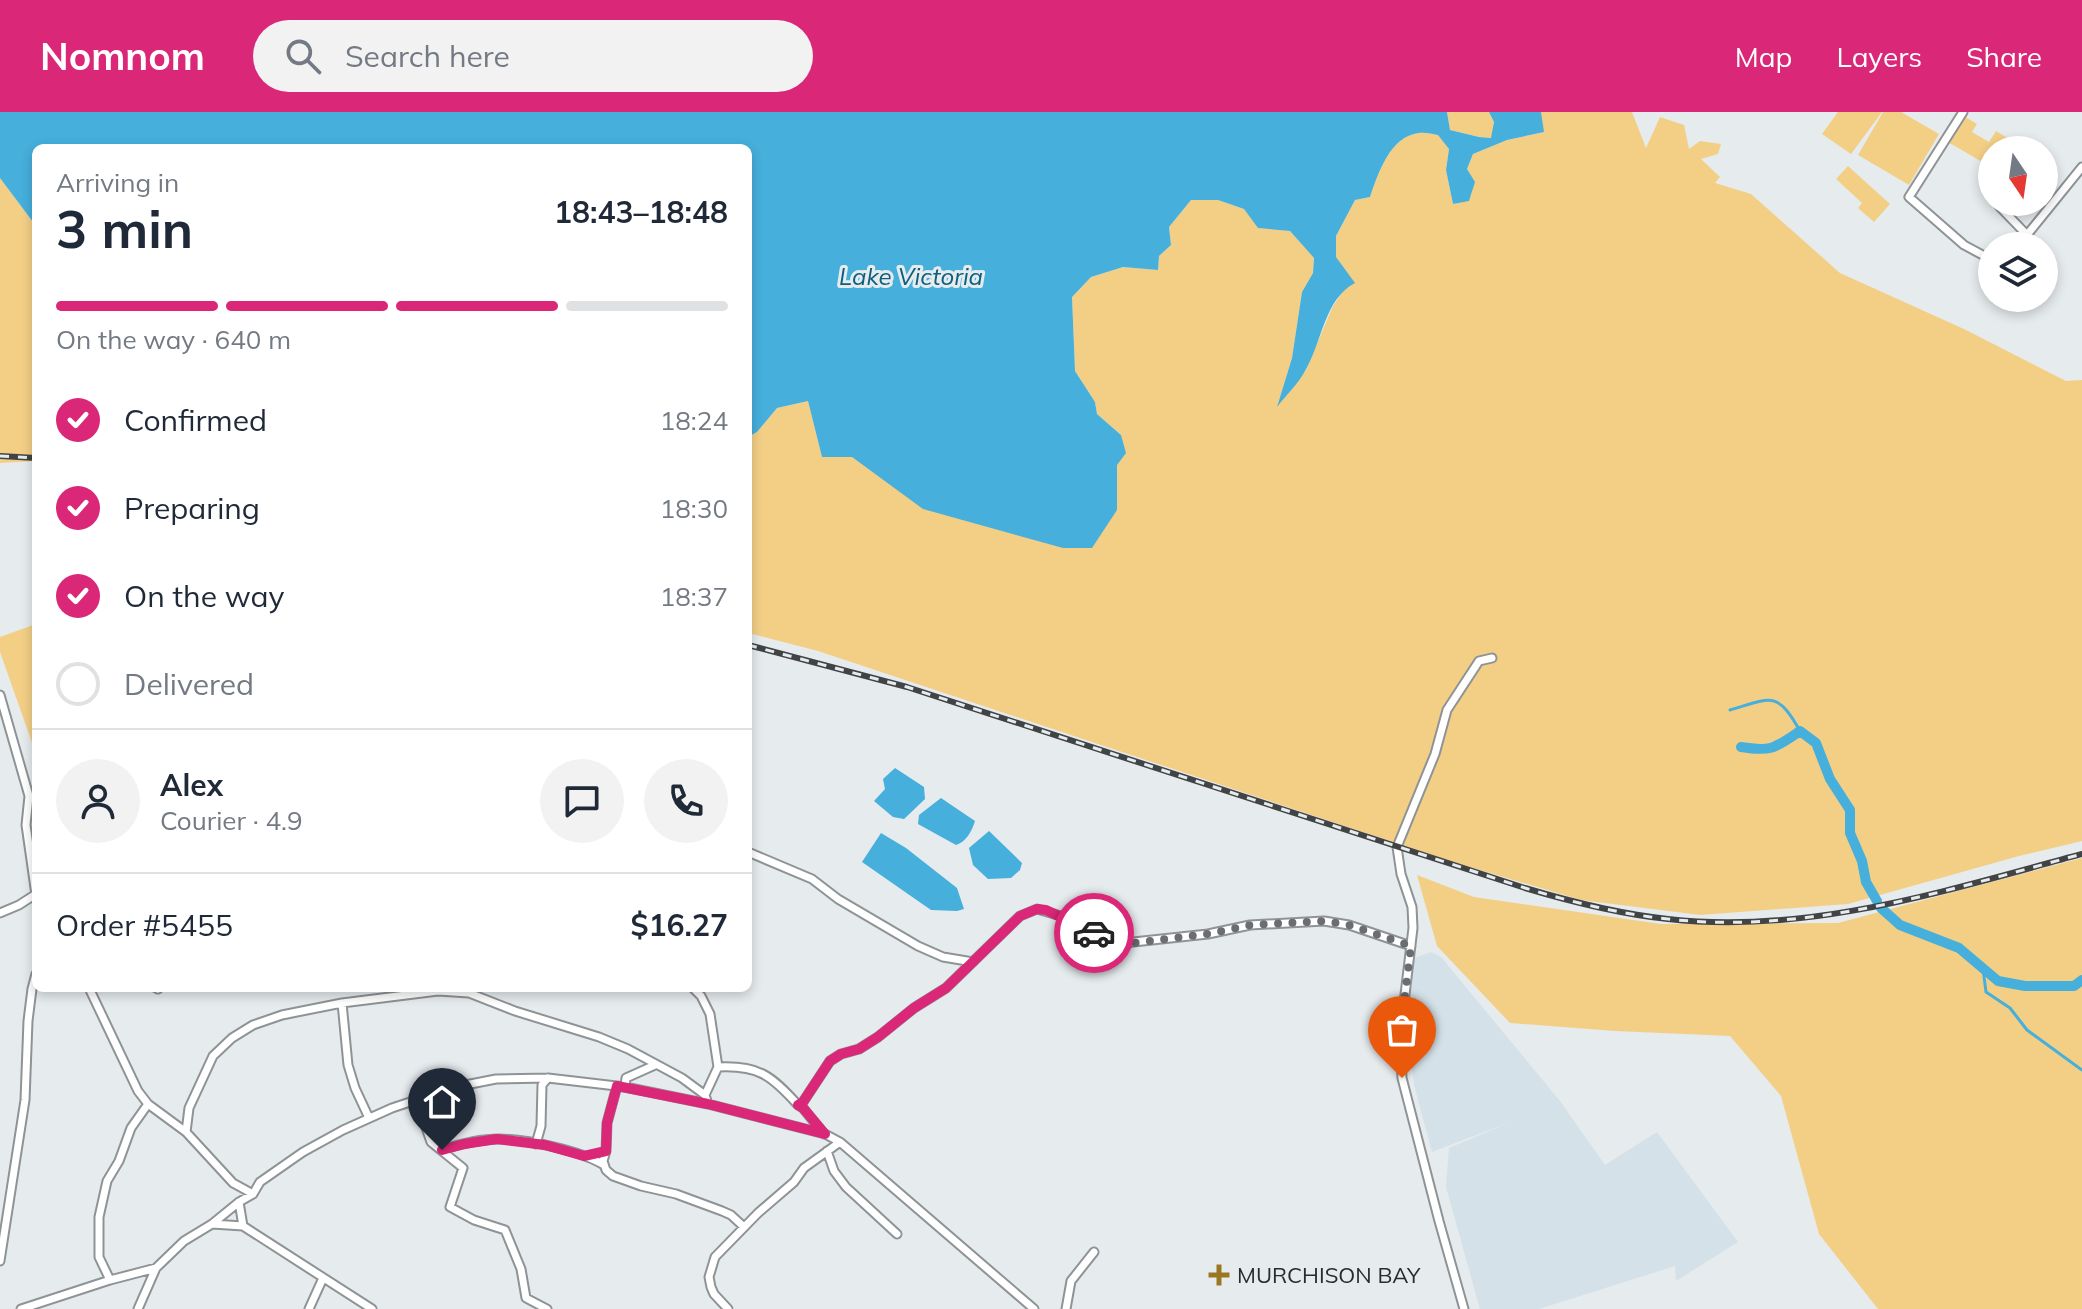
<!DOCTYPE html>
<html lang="en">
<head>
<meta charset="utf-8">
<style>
  body { margin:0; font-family:Mulish,sans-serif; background:#f2f2f3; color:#1f2937; height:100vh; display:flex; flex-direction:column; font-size:30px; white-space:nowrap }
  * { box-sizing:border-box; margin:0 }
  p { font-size:26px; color:#747a83 }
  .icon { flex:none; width:44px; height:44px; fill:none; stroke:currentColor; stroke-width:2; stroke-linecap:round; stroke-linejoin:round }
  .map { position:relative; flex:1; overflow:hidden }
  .details { position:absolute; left:32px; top:32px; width:720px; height:848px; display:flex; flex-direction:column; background:#fff; border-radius:12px; box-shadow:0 4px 12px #0003 }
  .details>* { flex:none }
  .needle { width:52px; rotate:167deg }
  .tools { position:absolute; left:1978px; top:24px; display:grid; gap:16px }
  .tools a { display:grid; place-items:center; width:80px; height:80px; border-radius:50%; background:#fff; box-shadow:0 4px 12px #0003; font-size:40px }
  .pin { position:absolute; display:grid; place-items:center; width:68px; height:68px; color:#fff; margin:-82px -34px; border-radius:50% 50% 50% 0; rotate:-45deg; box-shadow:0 0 8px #0007 }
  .pin .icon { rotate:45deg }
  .courier { position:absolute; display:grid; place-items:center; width:80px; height:80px; margin:-40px; border:6px solid #db2777; border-radius:50%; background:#fff; color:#222; box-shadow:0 2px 10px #0007 }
  .head em { font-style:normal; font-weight:700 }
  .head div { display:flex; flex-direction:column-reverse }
  .head { display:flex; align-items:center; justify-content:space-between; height:136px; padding:0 24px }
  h1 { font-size:52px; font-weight:700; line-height:60px }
  .bar { display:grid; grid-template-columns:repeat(4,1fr); gap:12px 8px; align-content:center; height:96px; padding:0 24px }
  .bar i { height:10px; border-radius:6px; background:#e0e1e3 }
  .bar .active { background:#db2777 }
  .bar p { grid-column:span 4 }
  .line { display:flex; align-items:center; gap:20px; padding:0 24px; border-top:2px solid #e0e1e3 }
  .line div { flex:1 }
  .round { display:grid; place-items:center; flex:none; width:84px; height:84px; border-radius:42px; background:#f2f2f3 }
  ol { padding:0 24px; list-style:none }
  li { display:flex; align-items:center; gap:24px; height:88px }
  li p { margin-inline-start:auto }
  li .icon { padding:8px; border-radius:50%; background:#db2777; color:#fff; stroke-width:4 }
  li:last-child { color:#747a83 }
  li i { width:44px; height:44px; border:4px solid #e0e1e3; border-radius:50% }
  header { display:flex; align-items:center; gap:48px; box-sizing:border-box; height:112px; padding:0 40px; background:#db2777; color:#fff }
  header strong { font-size:38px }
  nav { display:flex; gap:44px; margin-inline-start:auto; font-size:28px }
  .search { width:560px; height:72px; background:#f2f2f3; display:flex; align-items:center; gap:20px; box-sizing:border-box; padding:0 28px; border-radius:44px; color:#747a83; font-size:30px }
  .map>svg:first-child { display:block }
  .built { fill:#d4e1e8 }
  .green { fill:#f3cf86 }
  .water { fill:#46afdc }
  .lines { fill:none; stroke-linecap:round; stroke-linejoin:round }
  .stream { stroke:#46afdc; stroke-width:3 }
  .canal { stroke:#46afdc; stroke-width:10 }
  .minor-casing { stroke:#8e9395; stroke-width:11 }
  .minor { stroke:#fff; stroke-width:7 }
  .rail-casing { stroke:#414345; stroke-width:6 }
  .rail { stroke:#e6ebee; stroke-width:3; stroke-dasharray:9; stroke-linecap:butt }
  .done { stroke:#6b6e70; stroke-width:8; stroke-dasharray:0 14.4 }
  .route { stroke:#db2777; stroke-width:10 }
  .poi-dot { fill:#9b7622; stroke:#e6ebee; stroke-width:3 }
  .labels { text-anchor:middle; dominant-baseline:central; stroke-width:6; stroke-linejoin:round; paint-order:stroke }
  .poi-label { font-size:22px; fill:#292b2c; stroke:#e6ebee; text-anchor:start }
  .water-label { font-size:24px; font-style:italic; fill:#0c5f7e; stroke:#e6ebee }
</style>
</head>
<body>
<header>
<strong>Nomnom</strong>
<div class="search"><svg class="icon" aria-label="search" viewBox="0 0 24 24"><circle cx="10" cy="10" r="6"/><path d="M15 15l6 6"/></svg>Search here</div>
<nav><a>Map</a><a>Layers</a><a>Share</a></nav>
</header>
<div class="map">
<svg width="2082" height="1197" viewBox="0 0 2082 1197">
  <rect width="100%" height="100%" fill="#e6ebee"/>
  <path class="built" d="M1431,840L1441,845L1560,989L1605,1053L1657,1020L1738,1130L1676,1169L1675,1154L1539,1197H1480L1446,1075L1449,1036L1513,1009L1432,1040L1414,973L1406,910L1412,847Z"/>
  <path class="green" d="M1447,0H1489L1494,10L1492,26L1479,25L1450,18Z
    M1532,0H1632L1646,36L1660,5L1684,13L1689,37L1700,29L1721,32L1718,42L1701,47L1720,65L1715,71L1751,82L1840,161L1964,217L2066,269L2082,268V729L2019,744L1848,792L1700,803L1581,788L1453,750L818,539L748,521V325L757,320L777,296L808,289L822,345H852L879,364L1117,398V353L1121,323L1097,302L1095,290L1075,259L1072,184L1091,165L1123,155L1158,158L1159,144L1171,133L1169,115L1191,88H1218L1244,97L1259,116L1290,119L1314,146L1313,161L1302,180L1292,246L1278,292L1306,258L1332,196L1344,177L1336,145V124L1355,88L1370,85C1378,62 1390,24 1419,21C1425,20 1432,22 1438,22L1449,37L1446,58L1453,92L1469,88L1472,80L1467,57L1473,42L1507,28L1544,20Z
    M1838,0H1882L1851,42L1822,22Z
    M1901,0L1939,22L1909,73L1858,43L1883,0Z
    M1964,4L1977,12L1972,20L1989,30L1996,19L2006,25L1998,38H1992V49L1989,54L1948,30Z
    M1848,54L1890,92L1874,110L1858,96L1862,91L1836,67Z
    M0,66L33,110L36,111V349L0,351Z
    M36,512V642L0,540V525Z
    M2082,746V1197H1878L1819,1122L1781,984L1730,924L1615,919L1510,911L1437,834L1417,763L1474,785L1661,812L1838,811Z"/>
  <path class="water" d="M0,0H1447L1450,18L1479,25L1491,26L1494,10L1489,0H1541L1544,20L1507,28L1473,42L1467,57L1475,70L1469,89L1453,92L1446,58L1449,37L1438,23C1432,22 1425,20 1419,21C1390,24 1378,62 1370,85L1355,88L1336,124V145L1355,171C1324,187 1322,231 1305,259C1298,272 1286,283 1277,295L1292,246L1302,180L1313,161L1314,146L1290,119L1258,116L1244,97L1218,88H1191L1169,115L1171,133L1159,144L1158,158L1123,155L1091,165L1072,185L1075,259L1095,290L1097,302L1121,323L1126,341L1117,353V398L1092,436H1063L923,397L852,345H822L808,289L777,296L757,320L748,325V36H36V111L33,110L0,66Z
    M895,656L924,675L925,687L904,707L893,705L874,689L885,677L883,667Z
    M941,686L975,709C972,719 966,730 956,733L918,712L919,703Z
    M989,719L1022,751L1020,758L1011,766L988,767L973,753L969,736Z
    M881,721L906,736L957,776L964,797L957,799L931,798L862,750Z"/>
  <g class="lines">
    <path class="stream" d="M1730,598C1771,586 1777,578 1800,619
      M1983,857L1986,880L2010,896L2027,918L2082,958"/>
    <path class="canal" d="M1741,635C1772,640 1775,636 1800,619L1816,631L1830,667L1850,698V721L1862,749L1866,770L1877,789
      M1881,796L1900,813L1959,836L1998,869L2025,874H2074L2082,868"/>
    <defs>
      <path id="minor" d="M1963,0L1909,85L1964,133L1992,148
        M1999,94L2027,123
        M2018,134L2082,55
        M0,583L29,684L26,713L36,783
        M748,740L812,767L838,787L918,834L943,845L973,850
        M0,801L19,793L36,782
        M89,876L138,979L148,992L131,1016L119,1049L107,1069L99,1105V1145L110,1168
        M156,876L158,877
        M693,876L701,884L710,902L718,955L705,983
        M342,891L348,953L355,976L369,1006
        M718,955C758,953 771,963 798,993
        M617,974L607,1011L606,1039L603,1049L606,1058L613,1064L641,1074L676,1082L722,1099L731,1103L744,1115
        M625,975L626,966L655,953
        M420,986L424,1010L431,1030L463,1056L450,1095L474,1108L505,1118L521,1157L526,1186L547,1197
        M148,992L186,1020
        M824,1022L803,996L798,993L803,990L830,949L841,942L859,937L878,925L914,896L946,876L1020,804L1037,797L1061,804L1094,821L1124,831L1208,822L1250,813L1324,809L1349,813L1411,834
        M536,1032L541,1014L542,973L548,966
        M442,1038C460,1032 479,1027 499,1027C527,1027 581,1039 604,1053
        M827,1039L834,1059L846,1075L897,1122
        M253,1082L233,1071L186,1020L189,996L213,944L232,926L253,913L282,903L342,891L438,879L469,881L515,899L599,925L628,937L682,966L705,983L708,992
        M239,1090L243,1114L372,1197
        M212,1112L243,1114
        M0,1149L25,988L28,909L32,877L36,862
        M21,1197L110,1168L156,1156L184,1129L212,1112L239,1090L253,1082L260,1070L303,1040L343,1018L392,996L455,975L496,967L548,966L625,975L708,992L825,1022L840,1030L1034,1197
        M138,1197L156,1156
        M309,1197L323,1166
        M728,1197L714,1182L711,1175L709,1165L715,1145L758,1101L794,1070L804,1056L840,1030
        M1066,1197L1071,1169L1094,1140
        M1464,1197L1439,1109L1402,966L1400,924L1413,816L1412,795L1401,762L1397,735L1435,642L1447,598L1479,549L1492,546"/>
    </defs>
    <use href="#minor" class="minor-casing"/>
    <use href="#minor" class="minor"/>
    <defs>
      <path id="rail" d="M0,344L36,346
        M748,533L907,575L1525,776C1572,790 1619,802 1668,807C1810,823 1947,778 2082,742"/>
    </defs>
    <use href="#rail" class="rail-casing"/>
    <use href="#rail" class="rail"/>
  </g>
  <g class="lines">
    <path class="done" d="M1094,821L1124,831H1133L1208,822L1250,813L1324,809L1349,813L1411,834L1400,924L1402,966"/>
    <path class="route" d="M442,1038L464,1032L497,1027L545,1033L584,1044L606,1039L607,1011L617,974L708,992L825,1022L803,996L798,993L803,990L830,949L841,942L859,937L878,925L914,896L946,876L1020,804L1037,797L1046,798L1094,821"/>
  </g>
  <path class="poi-dot" d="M1215 1151h8v8h8v8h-8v8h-8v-8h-8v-8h8z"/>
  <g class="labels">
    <g class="poi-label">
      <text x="1237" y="1163">MURCHISON BAY</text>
    </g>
    <g class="water-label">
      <text x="911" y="164">Lake Victoria</text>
    </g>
  </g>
</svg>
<div class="tools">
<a><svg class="needle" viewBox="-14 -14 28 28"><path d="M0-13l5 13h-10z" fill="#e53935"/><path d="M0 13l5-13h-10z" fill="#747a83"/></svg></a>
<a><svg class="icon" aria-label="layers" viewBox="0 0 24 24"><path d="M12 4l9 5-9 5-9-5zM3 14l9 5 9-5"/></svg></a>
</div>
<div class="pin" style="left:1402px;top:966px;background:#ea580c"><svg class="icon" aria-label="bag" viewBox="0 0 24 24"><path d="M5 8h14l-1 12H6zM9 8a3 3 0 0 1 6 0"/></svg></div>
<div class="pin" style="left:442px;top:1038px;background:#1f2937"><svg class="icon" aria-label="home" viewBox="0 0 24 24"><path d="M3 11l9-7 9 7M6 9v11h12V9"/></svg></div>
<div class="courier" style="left:1094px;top:821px"><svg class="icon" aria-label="car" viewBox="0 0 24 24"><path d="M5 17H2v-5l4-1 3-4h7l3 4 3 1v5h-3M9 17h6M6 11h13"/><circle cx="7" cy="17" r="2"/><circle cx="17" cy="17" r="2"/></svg></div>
<section class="details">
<div class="head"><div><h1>3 min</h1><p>Arriving in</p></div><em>18:43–18:48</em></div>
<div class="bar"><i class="active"></i><i class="active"></i><i class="active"></i><i></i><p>On the way · 640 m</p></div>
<ol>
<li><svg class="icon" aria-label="check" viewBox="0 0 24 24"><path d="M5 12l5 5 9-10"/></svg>Confirmed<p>18:24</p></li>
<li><svg class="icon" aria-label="check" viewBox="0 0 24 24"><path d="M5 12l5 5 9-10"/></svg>Preparing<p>18:30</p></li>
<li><svg class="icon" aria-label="check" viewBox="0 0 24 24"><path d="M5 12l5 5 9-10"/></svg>On the way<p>18:37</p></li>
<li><i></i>Delivered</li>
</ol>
<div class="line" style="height:144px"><a class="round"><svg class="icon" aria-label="person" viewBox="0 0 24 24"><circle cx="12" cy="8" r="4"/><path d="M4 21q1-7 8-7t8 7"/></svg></a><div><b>Alex</b><p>Courier · 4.9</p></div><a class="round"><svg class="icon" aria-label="chat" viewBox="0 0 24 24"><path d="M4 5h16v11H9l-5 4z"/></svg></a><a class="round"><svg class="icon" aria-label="phone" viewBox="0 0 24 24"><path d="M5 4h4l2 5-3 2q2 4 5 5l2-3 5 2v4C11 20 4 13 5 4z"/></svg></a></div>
<div class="line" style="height:104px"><div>Order #5455</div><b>$16.27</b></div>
</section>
</div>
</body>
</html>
